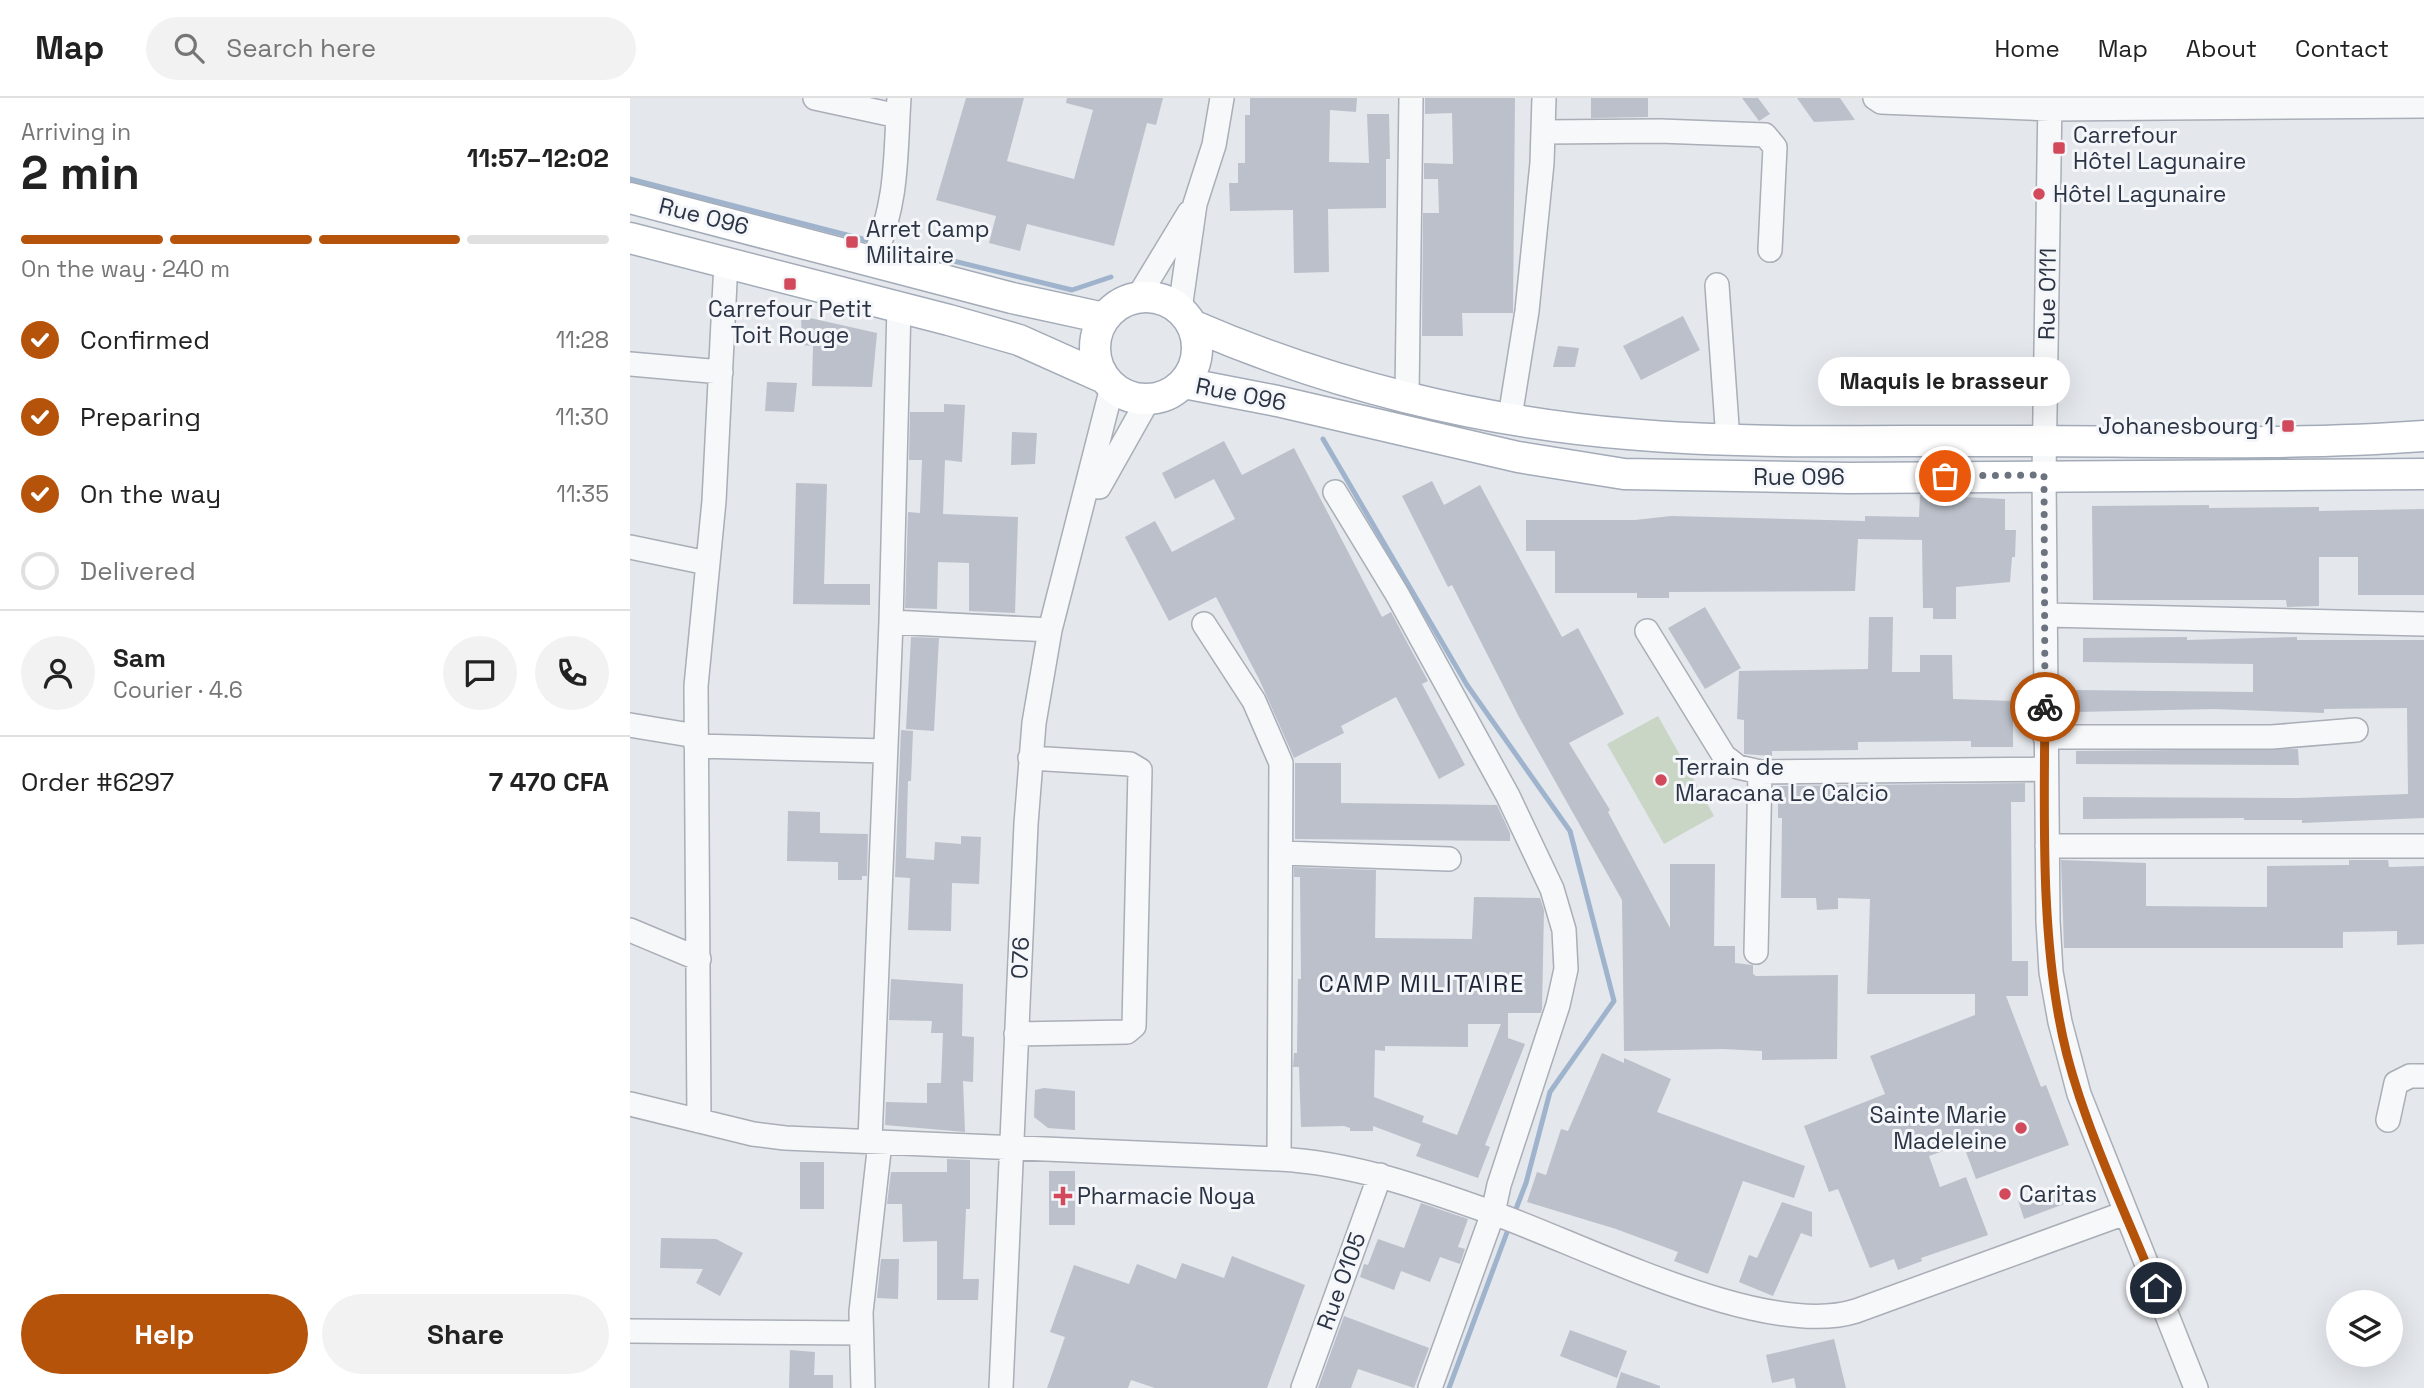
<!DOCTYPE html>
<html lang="en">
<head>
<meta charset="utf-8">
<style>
  body { margin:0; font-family:"Space Grotesk",sans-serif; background:#f2f2f2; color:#222; height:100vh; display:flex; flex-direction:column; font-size:26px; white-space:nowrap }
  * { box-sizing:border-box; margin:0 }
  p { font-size:23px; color:#767676 }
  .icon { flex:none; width:38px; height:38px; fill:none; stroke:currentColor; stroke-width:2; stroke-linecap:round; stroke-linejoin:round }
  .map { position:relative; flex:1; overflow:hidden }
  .panel { display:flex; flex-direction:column; background:#fff; width:630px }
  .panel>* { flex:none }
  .tools { position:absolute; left:1696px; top:1192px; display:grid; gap:14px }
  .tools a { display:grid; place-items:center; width:77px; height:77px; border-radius:50%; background:#fff; box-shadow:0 7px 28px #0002; font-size:35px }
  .pin { position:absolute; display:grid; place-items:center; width:60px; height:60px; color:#fff; margin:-30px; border:4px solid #fff; border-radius:50%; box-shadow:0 2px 7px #0007 }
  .courier { position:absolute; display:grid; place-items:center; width:70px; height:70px; margin:-35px; border:5px solid #b45309; border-radius:50%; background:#fff; color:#222; box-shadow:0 2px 9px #0007 }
  .bubble { position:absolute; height:49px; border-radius:24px; background:#fff; box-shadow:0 7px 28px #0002; font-size:23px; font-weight:600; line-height:49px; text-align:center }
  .headline em { font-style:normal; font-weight:600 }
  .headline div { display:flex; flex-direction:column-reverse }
  .headline { display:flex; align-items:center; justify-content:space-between; height:119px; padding:0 21px }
  h1 { font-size:46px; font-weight:600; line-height:52px }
  .bar { display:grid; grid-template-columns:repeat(4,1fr); gap:10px 7px; align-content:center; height:84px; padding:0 21px }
  .bar i { height:9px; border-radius:5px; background:#e0e0e0 }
  .bar .active { background:#b45309 }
  .bar p { grid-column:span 4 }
  .line { display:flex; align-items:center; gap:18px; padding:0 21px; border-top:2px solid #e0e0e0 }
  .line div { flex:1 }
  .round { display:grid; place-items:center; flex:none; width:74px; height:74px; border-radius:37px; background:#f2f2f2 }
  ol { padding:0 21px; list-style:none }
  li { display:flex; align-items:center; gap:21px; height:77px }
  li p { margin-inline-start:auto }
  li .icon { padding:7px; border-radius:50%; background:#b45309; color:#fff; stroke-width:4 }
  li:last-child { color:#767676 }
  li i { width:38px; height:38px; border:4px solid #e0e0e0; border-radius:50% }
  .primary-button { display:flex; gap:14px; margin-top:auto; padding:14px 21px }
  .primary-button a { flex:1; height:80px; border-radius:42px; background:#b45309; color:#fff; font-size:28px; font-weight:600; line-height:80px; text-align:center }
  .primary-button a+a { background:#f2f2f2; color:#222 }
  header { display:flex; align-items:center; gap:42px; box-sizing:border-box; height:98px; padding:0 35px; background:#fff; border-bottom:2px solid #e0e0e0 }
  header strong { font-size:33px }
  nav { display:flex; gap:38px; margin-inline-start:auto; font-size:24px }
  .search { width:490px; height:63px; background:#f2f2f2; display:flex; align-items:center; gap:18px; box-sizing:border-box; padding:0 24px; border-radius:38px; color:#767676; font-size:26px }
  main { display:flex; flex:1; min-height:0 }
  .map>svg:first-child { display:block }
  .green { fill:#c9d6c5 }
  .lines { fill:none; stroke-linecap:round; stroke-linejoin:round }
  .stream { stroke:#9fb4cc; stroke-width:5 }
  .building { fill:#bbc0ca; fill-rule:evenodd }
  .minor-casing { stroke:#a9aeb7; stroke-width:26 }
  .major-casing { stroke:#a3abb8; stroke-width:33 }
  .minor { stroke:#f7f8fa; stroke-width:23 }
  .major { stroke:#fff; stroke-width:30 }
  .done { stroke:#6c737f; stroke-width:7; stroke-dasharray:0 12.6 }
  .route { stroke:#b45309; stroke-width:9 }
  .poi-dot { fill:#d1495b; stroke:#f4f6f9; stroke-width:2.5 }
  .labels { text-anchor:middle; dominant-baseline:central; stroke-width:6; stroke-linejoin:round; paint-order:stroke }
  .poi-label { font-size:23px; fill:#2b3445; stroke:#f4f6f9; text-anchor:start }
  .street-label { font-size:23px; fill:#2b3445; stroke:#f4f6f9 }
  .neighbourhood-label { font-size:24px; letter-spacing:2px; fill:#1d2536; stroke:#f4f6f9 }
</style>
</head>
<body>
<header>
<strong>Map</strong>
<div class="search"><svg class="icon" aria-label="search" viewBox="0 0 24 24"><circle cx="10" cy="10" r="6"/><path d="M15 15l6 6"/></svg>Search here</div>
<nav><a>Home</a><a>Map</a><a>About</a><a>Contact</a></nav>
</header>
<main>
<section class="panel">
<div class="headline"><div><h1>2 min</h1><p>Arriving in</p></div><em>11:57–12:02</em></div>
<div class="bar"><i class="active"></i><i class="active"></i><i class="active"></i><i></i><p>On the way · 240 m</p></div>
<ol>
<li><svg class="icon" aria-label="check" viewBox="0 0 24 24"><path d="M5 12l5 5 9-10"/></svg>Confirmed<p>11:28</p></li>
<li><svg class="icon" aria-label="check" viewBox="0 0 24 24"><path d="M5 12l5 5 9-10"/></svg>Preparing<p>11:30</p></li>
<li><svg class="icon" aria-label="check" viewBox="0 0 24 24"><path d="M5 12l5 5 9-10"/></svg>On the way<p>11:35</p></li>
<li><i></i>Delivered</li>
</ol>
<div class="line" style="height:126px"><a class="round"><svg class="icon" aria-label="person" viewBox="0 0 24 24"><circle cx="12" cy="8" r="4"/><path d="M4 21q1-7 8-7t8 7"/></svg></a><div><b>Sam</b><p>Courier · 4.6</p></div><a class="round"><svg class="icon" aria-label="chat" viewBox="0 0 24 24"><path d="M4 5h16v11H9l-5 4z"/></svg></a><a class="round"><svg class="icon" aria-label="phone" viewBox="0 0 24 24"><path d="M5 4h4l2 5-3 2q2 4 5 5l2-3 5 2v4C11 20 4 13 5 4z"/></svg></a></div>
<div class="line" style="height:91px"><div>Order #6297</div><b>7 470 CFA</b></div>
<div class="primary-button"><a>Help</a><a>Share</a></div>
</section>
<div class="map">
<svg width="1794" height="1290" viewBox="0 0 1794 1290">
  <rect width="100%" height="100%" fill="#e4e7ec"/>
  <path class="green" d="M1028,618L1084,718L1034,746L977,646Z"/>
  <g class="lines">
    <path class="stream" d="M0,81L244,144
      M254,146L442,192L481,179
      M693,341L837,587L940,733L984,903L920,994L896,1085L884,1116
      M819,1290L879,1129"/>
  </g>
  <path class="building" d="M336,0H394L377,63L444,81L463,12L436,5L437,0H533L526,27L517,25L484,148L397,126L390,153L359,145L366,118L306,102Z
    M620,0H727L726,14L700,12L699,64L739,65L737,16H759L760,61H756V110L698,111L699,174L664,175L663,112L600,113L599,85H608V65H615V17H620Z
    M795,0H885L883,215H832L833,238H792L793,115H809L808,81H794V65L823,66L822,15L795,16Z
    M961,0H1018V19L961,20Z
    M1112,0H1128L1140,16L1129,23Z
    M1167,0H1210L1225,22L1184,24Z
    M171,218L247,235L242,289L182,288L183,248L172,247Z
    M1053,218L1070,252L1011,282L993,248Z
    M928,248L949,250L945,269H923Z
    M137,284L167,285L164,314L135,313Z
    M314,306L335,307L332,364L315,362L313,416L388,419L385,515L339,513V465L308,464L307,511L275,510L278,414L290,415L292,362H279L280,314H314Z
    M382,334L407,335L405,366L381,367Z
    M594,343L612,377L664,350L752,519L761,514L779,548L798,583L792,586L835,667L809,681L766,599L711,628L714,635L664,660L629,581L586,499L539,523L495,439L525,423L542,454L605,421L584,381L545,401L532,375Z
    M802,383L814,407L850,387L932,539L948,530L994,616L939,645L980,712L978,714L1040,830V766H1085L1084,848H1105V865L1123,867V876L1126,878L1208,877L1207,961L1132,962V953L1093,951L994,953L992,802L889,619L822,487L818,489L772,398Z
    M166,385L197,386L194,486H240V507L163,506Z
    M1290,397L1375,401V432H1386L1385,459H1382L1380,484L1326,489V521H1303V510H1293L1292,442L1228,441L1225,493L1039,494V500H1007V495H925V453H896V422H1005L1041,418L1235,423V418L1289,419Z
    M1579,407V410L1689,409V413L1794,411V497H1728V459H1689V508L1657,509L1656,502H1463L1462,408Z
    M1075,509L1111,570L1075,591L1038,530Z
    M1239,519H1263L1262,574H1290V557H1322L1323,601L1383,603V649H1341V643L1228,644V652L1142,653V658L1114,656V622L1107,621L1109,573L1238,571Z
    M281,539L309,540L304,633L276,631Z
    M1557,539V542L1667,539V542H1794V720L1672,725V722H1614V720L1453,721V699L1668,700L1778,696L1777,610L1694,611V615L1584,611L1446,614L1445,592L1623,594V566L1453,564V540Z
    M271,632L283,633L281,683H278L276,760L304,762L305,744L331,746V738L351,739L349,786L322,785L321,833L278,832L280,780L265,779Z
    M1668,651L1669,667L1446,666V653Z
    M665,665H711V705L867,707L880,735V743L665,741Z
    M1395,685V704H1381L1382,863H1398V898H1376L1411,989L1416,987L1439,1047L1346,1081L1333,1046L1299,1058L1310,1089L1336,1079L1358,1137L1291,1160L1292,1163L1268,1172L1264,1161L1240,1170L1208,1091L1199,1094L1174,1028L1255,996L1240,958L1345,917V896H1237L1240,801L1208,800V811L1187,812L1186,800H1151L1152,720H1148V688Z
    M158,713L190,714V735L238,736L237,778H232V782H208V764L157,763Z
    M1431,762L1516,765V808L1637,809V768L1719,767V762H1758L1759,769L1794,768V846L1767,847V833L1713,834V850H1434Z
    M664,769L746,772L745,840L842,841L844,799L910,800L914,812L912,911L911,915H878V940L895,946L855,1047L860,1049L848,1080L786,1058L791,1046L743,1028V1033H720V1030L714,1028L671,1029L669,969H663L664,955H667L668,881H671L670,779H664ZM838,926H871L827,1037L792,1024L794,1018L744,999L745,952L755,953V948L838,949Z
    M261,881L333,886L332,938L344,939L343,984L333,983L335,1034L255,1027L256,1004L297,1005V985H311L313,935H301L302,923L259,922Z
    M972,955L994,965V960L1041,981L1027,1014L1175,1068L1164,1100L1113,1083L1078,1176L1044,1163L1048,1154L986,1131L897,1104L907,1074L916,1077L931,1031L938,1033Z
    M414,990L445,993V1032L418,1030L404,1019L405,992Z
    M317,1061L340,1062V1111H336L333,1181H349L348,1202H307V1143L273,1144L272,1106H257L261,1074H317Z
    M170,1064H194V1111H170Z
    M419,1073H445V1127H419Z
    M1427,1088L1434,1106L1394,1121L1388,1102Z
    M1152,1104L1182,1114V1139L1171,1135L1143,1198L1109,1184L1119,1157L1127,1160Z
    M791,1105L838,1121L828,1149L835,1151L830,1166L810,1159L800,1184L771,1173L764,1192L730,1179L734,1166L738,1167L748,1141L774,1150Z
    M31,1140L86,1141L113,1155L90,1198L66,1185L73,1171L30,1170Z
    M602,1158L675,1187L637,1290H525L501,1282L498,1290H417L435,1239L420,1234L444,1167L499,1186L507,1166L546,1181L552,1165L594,1180Z
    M251,1161H269L268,1201L247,1200Z
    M714,1218L799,1250L784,1290L728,1271L721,1290H688Z
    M940,1232L997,1253L987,1280L930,1258Z
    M1204,1241L1216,1290H1166L1164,1280L1142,1285L1136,1257Z
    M160,1252L185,1254L184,1277H203V1290H159Z
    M991,1274L1030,1288V1290H986Z"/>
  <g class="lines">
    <defs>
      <path id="minor" d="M185,0L268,18
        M1245,0L1251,4L1420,11L1794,8
        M1420,0L1414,377L1418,823L1421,874L1430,924L1449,996L1566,1290
        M914,34L1030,33L1135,37L1145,49L1140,152
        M244,161C268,99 265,64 269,0
        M1087,187L1098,342
        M508,199L559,115
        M550,211L565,106L584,47L592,0
        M0,266L91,274
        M777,298L781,0
        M880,319L897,213L912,65L914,0
        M469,389L518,302
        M705,394L767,496L878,698L922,791L934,832L936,871L928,907L869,1087L863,1115L800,1290
        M0,449L77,465
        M1417,517L1794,526
        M261,524L420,532
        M574,526L624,603L651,665L649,1061
        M1017,533L1094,658L1108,669L1130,674
        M0,627L66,638
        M1415,639H1642L1726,632
        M66,648L255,653
        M1417,748H1794
        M653,755L819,761
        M0,832L69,861
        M1126,854L1130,674L1416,671
        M386,936L497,934L504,928L510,672L500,666L400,660
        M0,1006L123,1036L155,1040L649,1061C723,1065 793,1090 863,1115C954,1147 1134,1242 1226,1213L1495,1115
        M1758,1022L1766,985L1780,978H1794
        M69,1023L66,588L84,403L96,164
        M240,1042L261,524L269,208
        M0,1233L231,1235
        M233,1290L231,1214L250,1044
        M371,1290L396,726L404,625L420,532L482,289
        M673,1290L750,1077"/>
      <path id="major" d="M0,100L382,200L474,220
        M0,140L319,222L389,242L474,280
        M465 250a51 51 0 1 1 102 0a51 51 0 1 1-102 0Z
        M562,227C697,286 850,324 998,336C1125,347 1253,342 1380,343C1517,343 1657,348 1794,338
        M554,285L647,303L888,359L994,376L1219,380L1794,376"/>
    </defs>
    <use href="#minor" class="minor-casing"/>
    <use href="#major" class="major-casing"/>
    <use href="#minor" class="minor"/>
    <use href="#major" class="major"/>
  </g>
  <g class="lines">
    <path class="done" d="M1315,378L1414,377L1415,609"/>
    <path class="route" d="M1415,609C1414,719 1410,851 1437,957C1457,1034 1496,1116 1526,1190"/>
  </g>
  <g class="poi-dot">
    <rect x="1422" y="43" width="14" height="14" rx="3.5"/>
    <circle cx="1409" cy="96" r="7"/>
    <rect x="215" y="137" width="14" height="14" rx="3.5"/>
    <rect x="153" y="179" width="14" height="14" rx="3.5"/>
    <rect x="1651" y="321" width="14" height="14" rx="3.5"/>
    <circle cx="1031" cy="682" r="7"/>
    <circle cx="1391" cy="1030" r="7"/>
    <circle cx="1375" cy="1096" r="7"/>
    <path d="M429.5 1087.5h7v7h7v7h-7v7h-7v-7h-7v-7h7z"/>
  </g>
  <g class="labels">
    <g class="poi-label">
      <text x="1443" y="37">Carrefour<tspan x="1443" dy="26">Hôtel Lagunaire</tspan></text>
      <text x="1423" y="96">Hôtel Lagunaire</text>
      <text x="236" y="131">Arret Camp<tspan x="236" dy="26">Militaire</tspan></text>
      <text x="160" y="211" text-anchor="middle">Carrefour Petit<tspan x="160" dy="26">Toit Rouge</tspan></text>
      <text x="1644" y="328" text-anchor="end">Johanesbourg 1</text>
      <text x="1045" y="669">Terrain de<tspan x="1045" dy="26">Maracana Le Calcio</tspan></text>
      <text x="1377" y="1017" text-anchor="end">Sainte Marie<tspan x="1377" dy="26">Madeleine</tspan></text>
      <text x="1389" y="1096">Caritas</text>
      <text x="447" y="1098">Pharmacie Noya</text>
    </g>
    <g class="street-label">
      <text transform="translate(74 118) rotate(14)">Rue O96</text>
      <text transform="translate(1417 196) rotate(-89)">Rue O111</text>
      <text transform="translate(611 296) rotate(11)">Rue O96</text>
      <text x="1169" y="379">Rue O96</text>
      <text transform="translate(390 860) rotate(-87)">O76</text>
      <text transform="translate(711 1183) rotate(-70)">Rue O105</text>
    </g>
    <g class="neighbourhood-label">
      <text x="792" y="885">CAMP MILITAIRE</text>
    </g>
  </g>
</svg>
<div class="tools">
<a><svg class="icon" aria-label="layers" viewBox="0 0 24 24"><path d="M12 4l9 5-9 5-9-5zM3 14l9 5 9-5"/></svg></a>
</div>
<div class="pin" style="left:1315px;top:378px;background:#ea580c"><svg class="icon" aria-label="bag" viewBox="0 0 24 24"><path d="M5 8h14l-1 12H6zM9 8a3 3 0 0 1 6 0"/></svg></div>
<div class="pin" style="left:1526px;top:1190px;background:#1f2937"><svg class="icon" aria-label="home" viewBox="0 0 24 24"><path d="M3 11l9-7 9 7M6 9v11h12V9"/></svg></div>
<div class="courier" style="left:1415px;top:609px"><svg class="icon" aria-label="bike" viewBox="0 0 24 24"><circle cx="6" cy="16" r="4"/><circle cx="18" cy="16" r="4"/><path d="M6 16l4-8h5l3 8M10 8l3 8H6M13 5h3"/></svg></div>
<div class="bubble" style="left:1188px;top:259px;width:252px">Maquis le brasseur</div>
</div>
</main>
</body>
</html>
